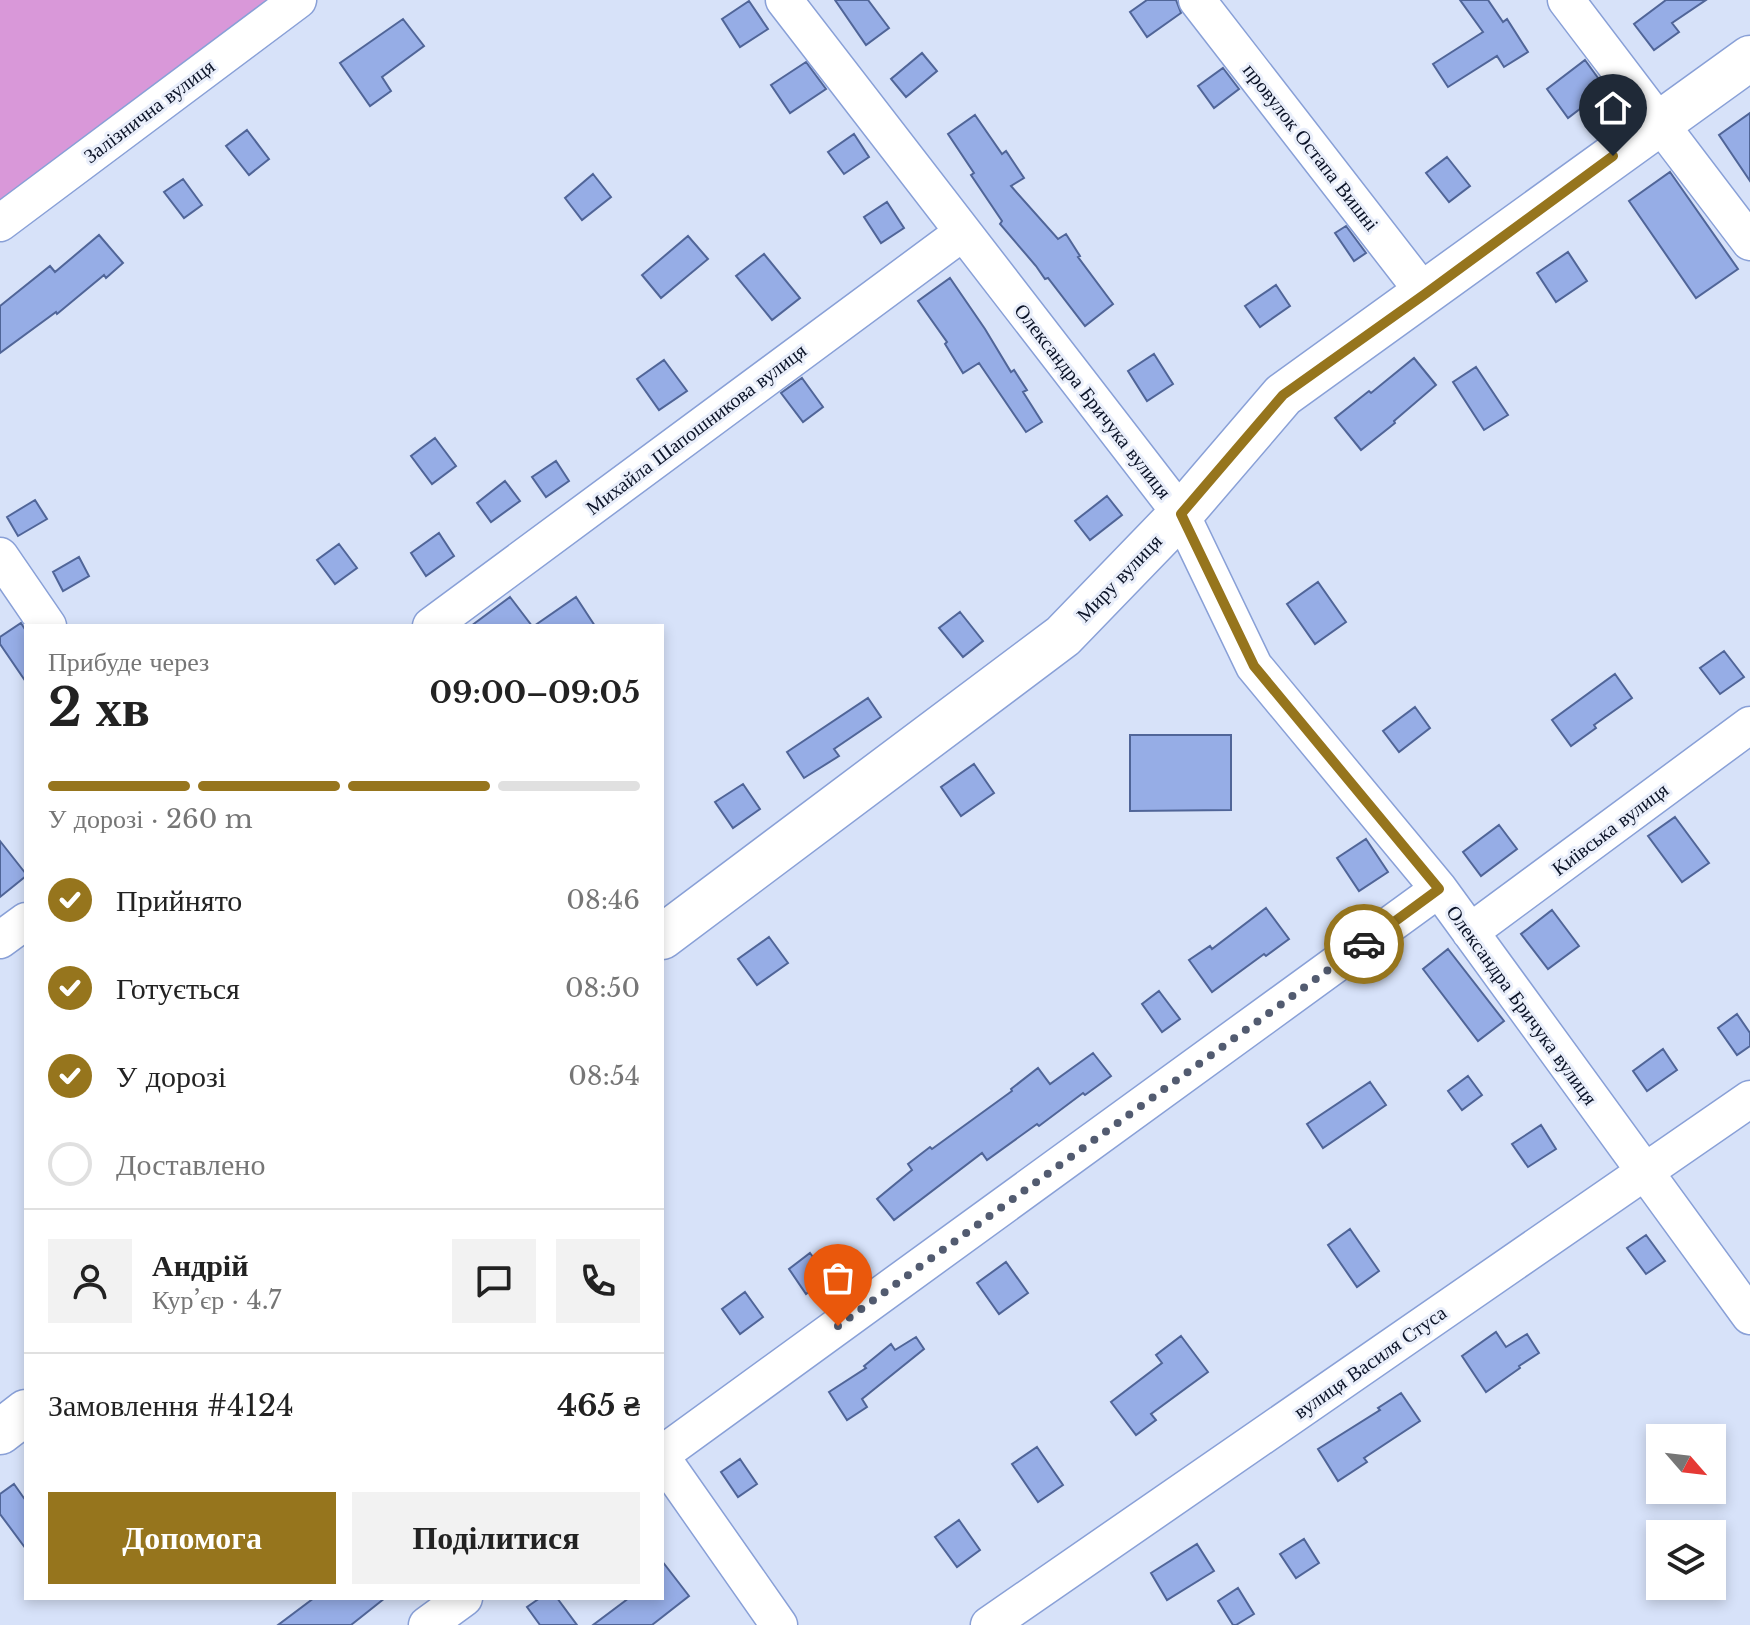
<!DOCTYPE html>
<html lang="uk">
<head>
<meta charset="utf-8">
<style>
  body { margin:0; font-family:"Libre Baskerville",serif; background:#f2f2f2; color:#222; height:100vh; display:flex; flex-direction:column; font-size:30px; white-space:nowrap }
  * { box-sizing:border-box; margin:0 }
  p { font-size:26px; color:#767676 }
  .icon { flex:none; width:44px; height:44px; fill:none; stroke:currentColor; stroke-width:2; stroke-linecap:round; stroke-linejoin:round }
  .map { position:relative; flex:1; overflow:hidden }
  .details { position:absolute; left:24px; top:624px; width:640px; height:976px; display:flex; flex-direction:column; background:#fff; border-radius:0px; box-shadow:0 4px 12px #0003 }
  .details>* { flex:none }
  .needle { width:52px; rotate:118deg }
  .fabs { position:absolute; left:1646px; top:1424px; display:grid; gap:16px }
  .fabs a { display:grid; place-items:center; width:80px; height:80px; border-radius:0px; background:#fff; box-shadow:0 4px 12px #0003; font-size:40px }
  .pin { position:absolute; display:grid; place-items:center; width:68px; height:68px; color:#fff; margin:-82px -34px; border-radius:50% 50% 50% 0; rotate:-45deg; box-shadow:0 0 8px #0007 }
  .pin .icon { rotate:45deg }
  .courier { position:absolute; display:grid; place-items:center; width:80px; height:80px; margin:-40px; border:6px solid #96751d; border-radius:50%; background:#fff; color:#222; box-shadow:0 2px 10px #0007 }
  .headline em { font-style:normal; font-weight:800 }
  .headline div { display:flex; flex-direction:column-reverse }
  .headline { display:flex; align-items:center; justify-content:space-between; height:136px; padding:0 24px }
  h1 { font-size:52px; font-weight:800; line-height:60px }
  .bar { display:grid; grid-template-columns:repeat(4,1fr); gap:12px 8px; align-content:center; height:96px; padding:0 24px }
  .bar i { height:10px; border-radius:6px; background:#e0e0e0 }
  .bar .selected { background:#96751d }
  .bar p { grid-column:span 4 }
  .line { display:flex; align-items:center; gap:20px; padding:0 24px; border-top:2px solid #e0e0e0 }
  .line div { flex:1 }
  .round { display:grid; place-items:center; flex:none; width:84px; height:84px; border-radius:0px; background:#f2f2f2 }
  ol { padding:0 24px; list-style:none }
  li { display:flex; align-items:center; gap:24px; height:88px }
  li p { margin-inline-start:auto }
  li .icon { padding:8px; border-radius:50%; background:#96751d; color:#fff; stroke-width:4 }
  li:last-child { color:#767676 }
  li i { width:44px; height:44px; border:4px solid #e0e0e0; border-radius:50% }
  .action { display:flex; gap:16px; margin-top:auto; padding:16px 24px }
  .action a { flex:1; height:92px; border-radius:0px; background:#96751d; color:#fff; font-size:32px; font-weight:800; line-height:92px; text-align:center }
  .action a+a { background:#f2f2f2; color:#222 }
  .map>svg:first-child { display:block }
  .green { fill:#d998d9 }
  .building { fill:#96ade6; stroke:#506598; stroke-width:2 }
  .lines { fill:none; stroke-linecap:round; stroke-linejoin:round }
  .minor-casing { stroke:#89a0d7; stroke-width:39 }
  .major-casing { stroke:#89a0d7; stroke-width:47 }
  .minor { stroke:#fff; stroke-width:36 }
  .major { stroke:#fff; stroke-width:44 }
  .done { stroke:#525b70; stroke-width:8; stroke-dasharray:0 14.4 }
  .route { stroke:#96751d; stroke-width:10 }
  .labels { text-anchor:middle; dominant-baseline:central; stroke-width:6; stroke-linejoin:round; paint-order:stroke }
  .street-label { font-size:20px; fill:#0b1327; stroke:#eaeffb }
</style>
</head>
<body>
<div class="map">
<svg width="1750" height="1625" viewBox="0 0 1750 1625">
  <rect width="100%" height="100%" fill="#d7e2f9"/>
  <path class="green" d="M0,0H308L0,227Z"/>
  <path class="building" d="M835,0H868L889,28L866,45Z
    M1147,0H1176L1181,13L1147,37L1130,12Z
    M1460,0H1488L1503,22L1507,19L1528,52L1504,67L1497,56L1448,87L1433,64L1483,32Z
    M1666,0H1706L1672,23L1679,32L1654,50L1634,24Z
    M749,1L768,29L740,47L722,19Z
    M403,19L424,46L382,77L391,91L370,106L340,63Z
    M922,53L937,71L906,97L891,79Z
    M1585,60L1606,89L1568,118L1547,89Z
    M806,62L826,89L790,113L771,85Z
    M1223,68L1239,89L1214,108L1198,86Z
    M1750,113V181L1719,135Z
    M975,115L1002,154L1006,151L1024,178L1011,186L1058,239L1066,234L1080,256L1078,257L1113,304L1085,326L1048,278L1045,279L1036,266L1000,224L1002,221L971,175L974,173L948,134Z
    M247,130L269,159L249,175L226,146Z
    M854,134L869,157L844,174L828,152Z
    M1447,157L1470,186L1449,202L1426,173Z
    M1670,172L1738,269L1696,298L1629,201Z
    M593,174L611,197L582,220L565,198Z
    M183,179L202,205L184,218L164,192Z
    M887,202L904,228L881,243L864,217Z
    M1346,226L1366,253L1354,261L1335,233Z
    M99,235L123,263L106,278L104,275L57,314L56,312L0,353V306L50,266L55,272Z
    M688,236L708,259L661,298L642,275Z
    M1568,252L1587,281L1556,302L1537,273Z
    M764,254L800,298L772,320L736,276Z
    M950,278L985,329L1011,372L1014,370L1027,390L1023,392L1042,422L1026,432L979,363L963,373L945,344L947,342L918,301Z
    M1276,285L1290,306L1260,327L1245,306Z
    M1154,354L1173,384L1147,401L1128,371Z
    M1414,358L1436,385L1394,421L1395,423L1361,450L1335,418L1369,391L1371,393Z
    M664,360L687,391L659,410L637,379Z
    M1476,367L1508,415L1484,430L1453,382Z
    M802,378L823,407L803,422L781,393Z
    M435,438L456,466L432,484L411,456Z
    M556,461L569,481L546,497L532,477Z
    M505,481L520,501L491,522L477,503Z
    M1107,496L1122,515L1090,540L1075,521Z
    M35,500L47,519L18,536L7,517Z
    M439,533L454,556L426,576L411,553Z
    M339,544L357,568L335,584L317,560Z
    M79,557L89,576L63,591L53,572Z
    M1318,582L1346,622L1315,644L1287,604Z
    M510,597L532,626H471Z
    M576,597L595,626H534Z
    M960,612L983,641L963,657L939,628Z
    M21,623L26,631V682L0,644V637Z
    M1724,651L1744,677L1720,694L1700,668Z
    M1615,674L1632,698L1594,725L1596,728L1571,746L1552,720Z
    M868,698L881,717L834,749L839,756L804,778L787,752Z
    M1415,707L1430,728L1399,752L1383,731Z
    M1130,735H1231V810L1130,811Z
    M974,764L994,793L961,816L941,787Z
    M743,784L760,809L733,828L715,802Z
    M1675,817L1709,863L1682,882L1648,836Z
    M1499,825L1517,849L1481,876L1463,852Z
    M1366,839L1388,872L1359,891L1337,858Z
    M0,841L26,874V876L0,897Z
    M1266,908L1289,939L1266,956L1264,954L1212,992L1189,960L1210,946L1212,949Z
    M1552,910L1579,946L1548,969L1521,934Z
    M769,937L788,963L757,985L738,959Z
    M1448,949L1504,1021L1478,1041L1423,969Z
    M1159,991L1180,1019L1162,1032L1142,1004Z
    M1737,1014L1750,1033V1046L1737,1055L1718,1028Z
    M1663,1049L1677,1070L1647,1091L1633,1071Z
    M1093,1053L1111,1076L1085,1095L1083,1093L1039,1126L1037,1124L987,1160L982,1153L894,1220L877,1199L912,1170L908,1164L930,1147L932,1149L1012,1091L1011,1089L1038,1068L1050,1084Z
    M1468,1076L1482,1095L1462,1110L1448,1091Z
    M1370,1082L1386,1105L1323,1148L1307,1124Z
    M1541,1125L1556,1149L1528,1167L1512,1144Z
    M1350,1229L1379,1271L1357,1287L1328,1245Z
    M1646,1235L1665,1261L1646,1274L1627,1248Z
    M810,1253L828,1277L806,1294L789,1269Z
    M1006,1262L1028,1293L999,1314L977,1283Z
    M745,1292L763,1317L740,1334L722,1309Z
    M1496,1332L1506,1347L1527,1334L1539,1353L1519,1366L1520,1368L1486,1392L1462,1356Z
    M1181,1336L1208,1372L1151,1414L1156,1420L1136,1435L1111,1402L1162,1363L1156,1355Z
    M916,1337L924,1349L862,1399L867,1407L847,1420L829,1392L866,1368L864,1366L891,1344L895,1350Z
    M1401,1393L1420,1421L1364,1458L1367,1462L1338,1481L1318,1449L1380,1410L1378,1408Z
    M1037,1447L1063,1485L1038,1502L1012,1464Z
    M740,1459L757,1484L738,1497L721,1472Z
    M14,1484L26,1501V1549L0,1514V1494Z
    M959,1520L980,1550L957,1567L935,1537Z
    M1304,1539L1319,1563L1296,1578L1280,1554Z
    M1197,1544L1214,1571L1167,1600L1151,1573Z
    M662,1561L689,1596L652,1625H593L629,1598H662Z
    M1238,1588L1254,1614L1236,1625H1233L1218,1601Z
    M314,1598H385L351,1625H278Z
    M540,1598H557L577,1625H540L527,1607Z"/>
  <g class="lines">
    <defs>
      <path id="minor" d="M784,0L1181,514L1254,666L1439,889L1750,1316
        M1197,0L1425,294
        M1566,0L1750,242
        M0,223L298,0
        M0,556L48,626
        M431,626L962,233
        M1470,932L1750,725
        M0,940L26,921
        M662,1454L1439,889
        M662,1458L779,1625
        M427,1625L464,1598
        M989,1625L1750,1099"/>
      <path id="major" d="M662,937L1063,636L1181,514L1283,395L1750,58
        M0,1432L26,1412"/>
    </defs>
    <use href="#minor" class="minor-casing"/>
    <use href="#major" class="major-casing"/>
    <use href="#minor" class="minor"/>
    <use href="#major" class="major"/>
  </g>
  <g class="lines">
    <path class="done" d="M838,1326L1364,944"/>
    <path class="route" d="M1364,944L1439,889L1254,666L1181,514L1283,395L1425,294L1613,156"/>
  </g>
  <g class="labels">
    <g class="street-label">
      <text transform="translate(149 111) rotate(-37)">Залізнична вулиця</text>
      <text transform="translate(1311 147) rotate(52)">провулок Остапа Вишні</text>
      <text transform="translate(1093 401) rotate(52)">Олександра Бричука вулиця</text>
      <text transform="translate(696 429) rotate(-37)">Михайла Шапошникова вулиця</text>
      <text transform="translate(1119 578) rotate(-46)">Миру вулиця</text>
      <text transform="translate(1610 829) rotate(-37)">Київська вулиця</text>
      <text transform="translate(1522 1005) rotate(54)">Олександра Бричука вулиця</text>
      <text transform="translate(1370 1362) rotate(-35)">вулиця Василя Стуса</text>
    </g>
  </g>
</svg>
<div class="fabs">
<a><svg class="needle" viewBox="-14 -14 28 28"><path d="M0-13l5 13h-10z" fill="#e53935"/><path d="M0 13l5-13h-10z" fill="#767676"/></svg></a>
<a><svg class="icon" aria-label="layers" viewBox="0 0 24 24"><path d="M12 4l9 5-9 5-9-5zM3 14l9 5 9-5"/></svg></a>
</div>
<div class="pin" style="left:838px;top:1326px;background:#ea580c"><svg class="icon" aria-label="bag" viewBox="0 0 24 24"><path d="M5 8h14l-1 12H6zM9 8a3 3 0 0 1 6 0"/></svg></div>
<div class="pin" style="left:1613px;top:156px;background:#1f2937"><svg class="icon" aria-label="home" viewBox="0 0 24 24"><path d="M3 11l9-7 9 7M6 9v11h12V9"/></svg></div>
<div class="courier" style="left:1364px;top:944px"><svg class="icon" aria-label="car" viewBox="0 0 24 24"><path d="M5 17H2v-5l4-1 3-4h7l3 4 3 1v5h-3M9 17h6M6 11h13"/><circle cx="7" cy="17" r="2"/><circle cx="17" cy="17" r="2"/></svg></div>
<section class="details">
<div class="headline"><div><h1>2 хв</h1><p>Прибуде через</p></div><em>09:00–09:05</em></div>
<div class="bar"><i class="selected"></i><i class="selected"></i><i class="selected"></i><i></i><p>У дорозі · 260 m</p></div>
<ol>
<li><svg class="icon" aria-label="check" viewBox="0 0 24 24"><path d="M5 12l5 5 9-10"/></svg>Прийнято<p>08:46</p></li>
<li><svg class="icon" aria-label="check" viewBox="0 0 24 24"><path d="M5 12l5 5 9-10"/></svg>Готується<p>08:50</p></li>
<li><svg class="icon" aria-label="check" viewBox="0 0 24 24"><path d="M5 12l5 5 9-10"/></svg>У дорозі<p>08:54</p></li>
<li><i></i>Доставлено</li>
</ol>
<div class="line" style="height:144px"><a class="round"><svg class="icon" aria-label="person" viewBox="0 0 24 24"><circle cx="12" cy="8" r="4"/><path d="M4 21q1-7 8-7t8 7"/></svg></a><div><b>Андрій</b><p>Кур’єр · 4.7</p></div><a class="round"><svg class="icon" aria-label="chat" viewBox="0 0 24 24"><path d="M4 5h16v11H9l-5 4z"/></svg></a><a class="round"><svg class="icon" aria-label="phone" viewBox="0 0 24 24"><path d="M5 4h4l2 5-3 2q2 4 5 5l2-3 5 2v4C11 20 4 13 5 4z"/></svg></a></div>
<div class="line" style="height:104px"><div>Замовлення #4124</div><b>465 ₴</b></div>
<div class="action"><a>Допомога</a><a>Поділитися</a></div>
</section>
</div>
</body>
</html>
